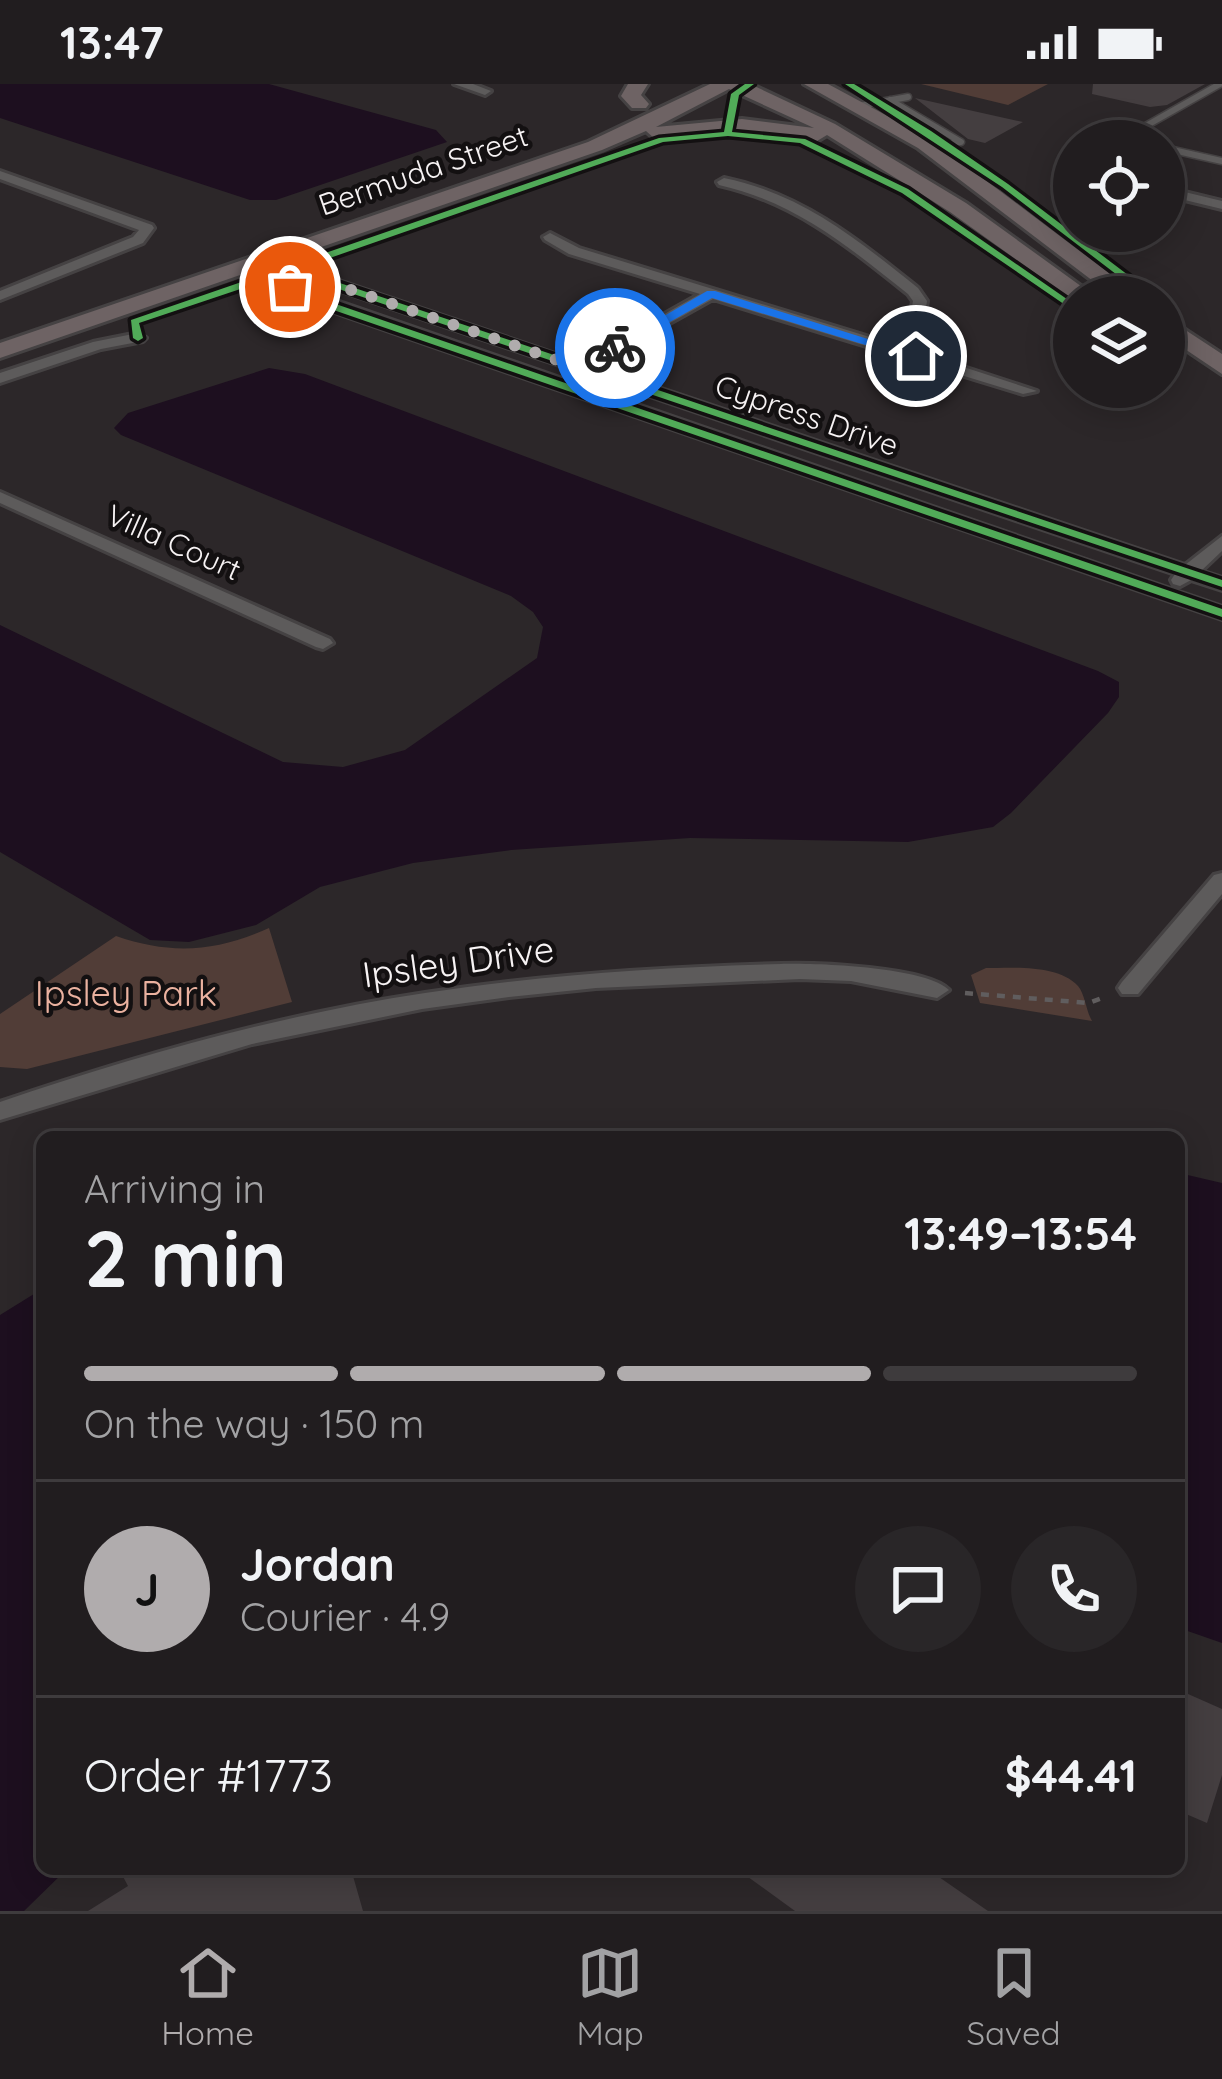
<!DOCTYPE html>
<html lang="en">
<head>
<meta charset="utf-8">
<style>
  body { margin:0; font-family:Quicksand,sans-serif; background:#292628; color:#f1f3f6; height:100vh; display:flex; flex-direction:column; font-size:45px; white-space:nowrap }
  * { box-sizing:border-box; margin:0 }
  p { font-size:39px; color:#a2a2a4 }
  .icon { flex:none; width:66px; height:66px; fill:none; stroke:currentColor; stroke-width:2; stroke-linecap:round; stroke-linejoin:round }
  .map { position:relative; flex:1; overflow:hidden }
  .sheet { position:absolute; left:36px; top:1047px; width:1149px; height:744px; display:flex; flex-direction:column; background:#211d1f; border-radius:18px; box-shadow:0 6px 30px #0003,0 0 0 3px #3e3b3d }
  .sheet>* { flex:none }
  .buttons { position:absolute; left:1053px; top:36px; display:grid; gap:24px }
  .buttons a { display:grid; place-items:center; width:132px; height:132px; border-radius:50%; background:#211d1f; box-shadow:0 6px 30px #0003,0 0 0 3px #3e3b3d; font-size:60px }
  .pin { position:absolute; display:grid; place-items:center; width:102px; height:102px; color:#fff; margin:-51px; border:6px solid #fff; border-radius:50%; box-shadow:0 3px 12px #0007 }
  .courier { position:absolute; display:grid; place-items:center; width:120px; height:120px; margin:-60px; border:9px solid #1a73e8; border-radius:50%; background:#fff; color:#222; box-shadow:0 3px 15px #0007 }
  .summary em { font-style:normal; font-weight:800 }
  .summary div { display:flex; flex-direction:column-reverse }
  .summary { display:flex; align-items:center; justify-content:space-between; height:204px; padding:0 48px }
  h1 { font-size:78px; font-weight:800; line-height:90px }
  .bar { display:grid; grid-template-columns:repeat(4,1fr); gap:18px 12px; align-content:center; height:144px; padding:0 48px }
  .bar i { height:15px; border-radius:9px; background:#3e3b3d }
  .bar .selected { background:#b0acad }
  .bar p { grid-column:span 4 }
  .line { display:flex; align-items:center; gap:30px; padding:0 48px; border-top:3px solid #3e3b3d }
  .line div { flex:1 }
  .round { display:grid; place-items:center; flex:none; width:126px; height:126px; border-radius:63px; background:#292628 }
  .status { display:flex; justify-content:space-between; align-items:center; height:84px; padding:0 60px; background:#211d1f; direction:ltr }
  .status svg { height:33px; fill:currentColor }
  .menu { display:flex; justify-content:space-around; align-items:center; height:168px; border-top:3px solid #3e3b3d; background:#211d1f; font-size:33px; color:#a2a2a4 }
  .menu a { display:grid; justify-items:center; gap:6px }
  .menu .selected { color:#b0acad }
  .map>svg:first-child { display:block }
  .green { fill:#513d37 }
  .water { fill:#1d0f1f }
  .building { fill:#443e40 }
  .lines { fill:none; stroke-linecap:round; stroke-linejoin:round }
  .lane-casing { stroke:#454243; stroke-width:9 }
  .street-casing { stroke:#454243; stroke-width:6 }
  .primary-casing { stroke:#454243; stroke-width:6 }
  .path { stroke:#605d5e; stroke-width:4.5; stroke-dasharray:8 8; stroke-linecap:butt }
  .lane { stroke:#5d5b5b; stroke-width:6 }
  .street { fill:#5d5b5b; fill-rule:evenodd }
  .primary { fill:#6e6364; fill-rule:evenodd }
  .cycleway-casing { stroke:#131011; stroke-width:7 }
  .cycleway { fill:#51ab58; fill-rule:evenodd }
  .route { fill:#1a73e8 }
  .done { stroke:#b0acad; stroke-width:12; stroke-dasharray:0 21.6 }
  .labels { text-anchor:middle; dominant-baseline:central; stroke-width:9; stroke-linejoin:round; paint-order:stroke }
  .far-street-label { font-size:30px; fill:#f7f3f4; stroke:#131011 }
  .street-label { font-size:36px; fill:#f7f3f4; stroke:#131011 }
  .park-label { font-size:36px; fill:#ebb2a0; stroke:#131011 }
</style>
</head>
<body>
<div class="status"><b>13:47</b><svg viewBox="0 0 49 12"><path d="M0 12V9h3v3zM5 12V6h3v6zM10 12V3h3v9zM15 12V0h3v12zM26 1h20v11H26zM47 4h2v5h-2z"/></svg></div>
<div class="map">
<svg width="1222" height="1827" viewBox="0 0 1222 1827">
  <rect width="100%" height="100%" fill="#2c2729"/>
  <path class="green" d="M921,0H1048L1008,21Z
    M269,844L292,918L27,985L0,983V930L116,852C171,871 216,868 269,844Z
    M986,884C1012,884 1058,880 1078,902C1085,910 1086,927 1092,937L980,919L971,891Z"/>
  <path class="water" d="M0,0H269L436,46L447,58L276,116H250L0,34Z
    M269,284L305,290L1098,587L1119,598V613L1108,629L1011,729L993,743L908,758L690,754L511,766L413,779L320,803L256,841L189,858L150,856L0,768V541L283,678L343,683L405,666L537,574L543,543L533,528L511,512L121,351L114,344L128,329Z
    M1179,1089L1222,1099V1559L1179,1544Z
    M42,1205V1785H67L24,1827H0V1231Z"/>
  <path class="building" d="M1093,0H1205L1167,21L1150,23L1092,10Z
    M915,14L1023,38L985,59L968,55Z
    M1179,1606L1222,1625V1691L1207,1739L1179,1727Z
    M119,1785H351L363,1827H88L128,1802Z
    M737,1785H944L939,1793L988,1827H795Z"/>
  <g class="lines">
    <defs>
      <path id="lane" d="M890,16L961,58L928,62
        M859,22L908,13
        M1141,57L1128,52L1220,0
        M1164,64L1222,77"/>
      <path id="street" d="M454,0H473L491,7L485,11Z
        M0,87L152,141L154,144L143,159L0,216V207L133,153L139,146L0,95Z
        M724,94C802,110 858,156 918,204L927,217L925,230L887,258L1037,307L1023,310L713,215L593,282L1185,481L1222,452V467L1201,487L1222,494V506L1191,496L1180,502L1173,500L1171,496L1175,490L582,289L566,291L568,284L321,200L299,204L1222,523V535L291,213L283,203L301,192L327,193L579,278L700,210L569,170L545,156L543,153L550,149L579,164L873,254L911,228L913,217L908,210C849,163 795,118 719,101L717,98Z
        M1164,103L1222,117V125L1164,111Z
        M138,249L146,254L143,257L101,265L0,299V289L93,258Z
        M0,408L330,555L333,559L323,565L316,563L0,419Z
        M1222,789V810L1138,910H1122L1118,904L1122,898L1214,791Z
        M781,880C816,879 926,883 949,906L937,914L851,897L800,895L596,904L509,913L422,925L252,960L0,1036V1018C139,971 280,931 425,909C543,891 662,883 781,880Z"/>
      <path id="primary" d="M628,0H648L641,11L649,20L646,24H632L621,12Z
        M710,0H750L835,40L966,119L1096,213H1074V217L950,128L827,51L817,57L742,47L655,55L646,47L602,66L0,274V259L588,58ZM729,5L814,44L742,35L656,43Z
        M804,0H828L932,56L1141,213H1114L918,64Z
        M1164,232L1222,270V290L1164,251Z"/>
    </defs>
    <use href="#lane" class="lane-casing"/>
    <use href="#street" class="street-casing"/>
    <use href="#primary" class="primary-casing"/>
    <path class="path" d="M965,909L1089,919L1107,912"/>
    <use href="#lane" class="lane"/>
    <use href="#street" class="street"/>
    <use href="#primary" class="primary"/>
    <defs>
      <path id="cycleway" d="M745,0H754L739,11L732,48L805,55L908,105L1074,220V227L902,109L800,59L728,52L663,58L304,183L302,191L291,188L139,239L143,254L138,257L133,254L131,236L659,54L724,48L731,10Z
        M845,0H854L931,47L1008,100L1157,213H1146L1002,103Z
        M322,193L1222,496V503L321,199L297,201L295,206L1222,525V533L293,212L285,207L290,197Z"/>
    </defs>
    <use href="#cycleway" class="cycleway-casing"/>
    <use href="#cycleway" class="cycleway"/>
  </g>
  <path class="route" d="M707,207H715L922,272L911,275L712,214L619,267L609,264Z"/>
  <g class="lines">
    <path class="done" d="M290,203L301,196H322L581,284L615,264"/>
  </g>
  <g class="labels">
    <g class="far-street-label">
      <text transform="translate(423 86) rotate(-19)">Bermuda Street</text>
      <text transform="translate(807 331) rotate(19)">Cypress Drive</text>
      <text transform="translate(174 458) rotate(24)">Villa Court</text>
    </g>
    <g class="street-label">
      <text transform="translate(458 877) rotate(-8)">Ipsley Drive</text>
    </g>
    <g class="park-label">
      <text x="126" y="908">Ipsley Park</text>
    </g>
  </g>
</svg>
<div class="buttons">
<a><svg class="icon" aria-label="locate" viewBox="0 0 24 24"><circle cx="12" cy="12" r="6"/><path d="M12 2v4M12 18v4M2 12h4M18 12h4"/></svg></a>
<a><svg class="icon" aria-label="layers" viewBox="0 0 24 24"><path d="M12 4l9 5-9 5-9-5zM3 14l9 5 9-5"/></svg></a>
</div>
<div class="pin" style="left:290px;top:203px;background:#ea580c"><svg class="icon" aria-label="bag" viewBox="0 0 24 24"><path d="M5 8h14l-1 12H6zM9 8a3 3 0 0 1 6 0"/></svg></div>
<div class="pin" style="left:916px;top:272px;background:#1f2937"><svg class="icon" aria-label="home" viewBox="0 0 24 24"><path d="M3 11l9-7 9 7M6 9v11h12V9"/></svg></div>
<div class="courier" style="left:615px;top:264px"><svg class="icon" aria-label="bike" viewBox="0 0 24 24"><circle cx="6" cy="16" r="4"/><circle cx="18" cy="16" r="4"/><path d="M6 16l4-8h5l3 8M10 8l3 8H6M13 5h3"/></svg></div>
<section class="sheet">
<div class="summary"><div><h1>2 min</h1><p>Arriving in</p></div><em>13:49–13:54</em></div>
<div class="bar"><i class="selected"></i><i class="selected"></i><i class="selected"></i><i></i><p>On the way · 150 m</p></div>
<div class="line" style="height:216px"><b class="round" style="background:#b0acad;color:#111">J</b><div><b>Jordan</b><p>Courier · 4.9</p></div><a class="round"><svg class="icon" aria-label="chat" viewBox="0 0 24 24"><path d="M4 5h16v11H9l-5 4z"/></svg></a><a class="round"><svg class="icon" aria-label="phone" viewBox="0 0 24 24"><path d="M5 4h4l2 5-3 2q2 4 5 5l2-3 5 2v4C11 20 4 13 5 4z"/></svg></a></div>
<div class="line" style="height:156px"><div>Order #1773</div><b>$44.41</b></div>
</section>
</div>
<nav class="menu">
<a class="selected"><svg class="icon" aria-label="home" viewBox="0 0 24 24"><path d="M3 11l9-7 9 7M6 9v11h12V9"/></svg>Home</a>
<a><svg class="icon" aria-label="map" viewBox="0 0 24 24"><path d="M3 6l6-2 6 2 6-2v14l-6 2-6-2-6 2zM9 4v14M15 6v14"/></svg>Map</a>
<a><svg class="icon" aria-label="saved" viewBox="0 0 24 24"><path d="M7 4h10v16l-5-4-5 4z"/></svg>Saved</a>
</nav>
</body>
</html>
